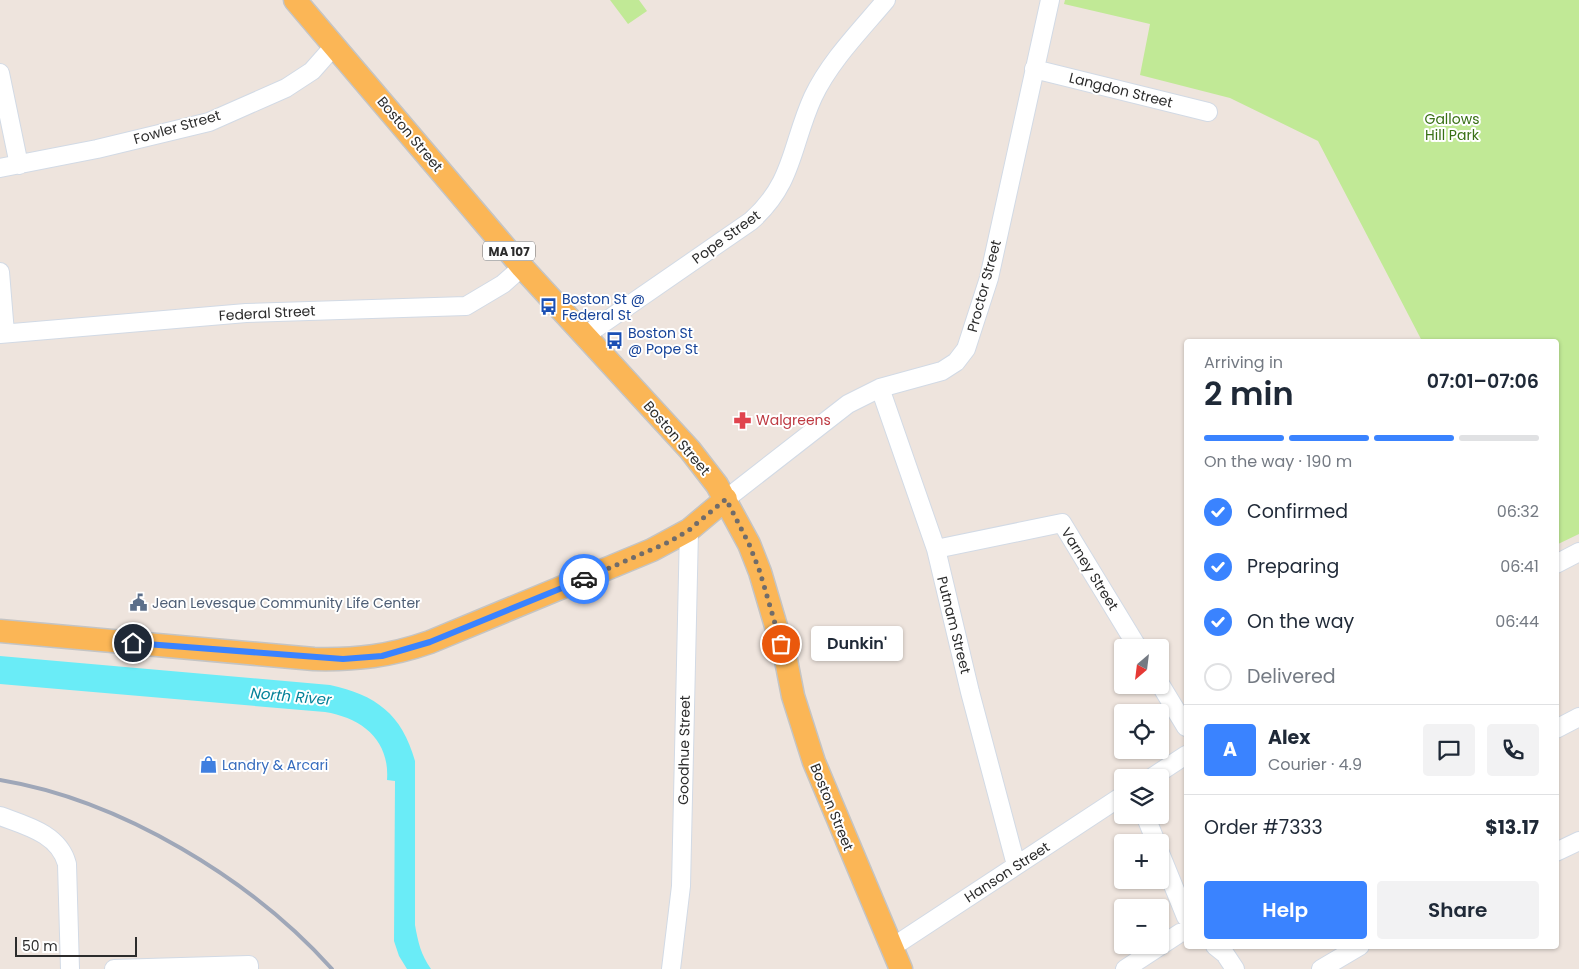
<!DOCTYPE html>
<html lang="en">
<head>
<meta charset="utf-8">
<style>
  body { margin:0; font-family:Poppins,sans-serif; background:#f2f2f3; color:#1f2937; height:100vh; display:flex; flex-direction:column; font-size:19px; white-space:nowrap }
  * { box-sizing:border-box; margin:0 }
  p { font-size:16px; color:#747a83 }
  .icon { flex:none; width:28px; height:28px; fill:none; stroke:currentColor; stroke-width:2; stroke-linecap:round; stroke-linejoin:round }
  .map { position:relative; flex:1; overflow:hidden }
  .drawer { position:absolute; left:1184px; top:339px; width:375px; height:610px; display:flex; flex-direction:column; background:#fff; border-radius:5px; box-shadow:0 1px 4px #0004 }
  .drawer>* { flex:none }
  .needle { width:32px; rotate:208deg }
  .tools { position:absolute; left:1114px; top:639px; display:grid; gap:10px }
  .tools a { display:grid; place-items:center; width:55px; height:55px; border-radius:5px; background:#fff; box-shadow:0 1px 4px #0004; font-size:25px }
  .scale { position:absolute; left:15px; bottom:12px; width:122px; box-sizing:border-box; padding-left:5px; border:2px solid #2c2c2c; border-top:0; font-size:14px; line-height:18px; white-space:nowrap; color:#2c2c2c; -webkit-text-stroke:4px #fff; paint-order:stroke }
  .pin { position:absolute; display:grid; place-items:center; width:42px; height:42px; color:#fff; margin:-21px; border:2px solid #fff; border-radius:50%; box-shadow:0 1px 5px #0007 }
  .courier { position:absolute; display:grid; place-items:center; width:50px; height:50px; margin:-25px; border:4px solid #3a83ff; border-radius:50%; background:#fff; color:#222; box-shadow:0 1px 6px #0007 }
  .bubble { position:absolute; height:35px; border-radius:5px; background:#fff; box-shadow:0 1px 4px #0004; font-size:16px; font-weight:600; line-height:35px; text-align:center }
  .overview em { font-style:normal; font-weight:600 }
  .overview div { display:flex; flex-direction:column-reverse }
  .overview { display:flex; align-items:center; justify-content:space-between; height:85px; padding:0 20px }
  h1 { font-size:32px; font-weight:600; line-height:38px }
  .bar { display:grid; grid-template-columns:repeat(4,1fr); gap:8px 5px; align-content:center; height:60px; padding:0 20px }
  .bar i { height:6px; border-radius:4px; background:#e0e1e3 }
  .bar .on { background:#3a83ff }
  .bar p { grid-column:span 4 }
  .line { display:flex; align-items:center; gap:12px; padding:0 20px; border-top:1px solid #e0e1e3 }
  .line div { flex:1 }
  .round { display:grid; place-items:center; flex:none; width:52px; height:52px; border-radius:5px; background:#f2f2f3 }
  ol { padding:0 20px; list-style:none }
  li { display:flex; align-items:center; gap:15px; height:55px }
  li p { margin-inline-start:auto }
  li .icon { padding:5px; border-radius:50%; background:#3a83ff; color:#fff; stroke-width:4 }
  li:last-child { color:#747a83 }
  li i { width:28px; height:28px; border:2px solid #e0e1e3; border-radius:50% }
  .cta { display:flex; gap:10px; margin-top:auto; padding:10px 20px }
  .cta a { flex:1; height:58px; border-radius:5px; background:#3a83ff; color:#fff; font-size:20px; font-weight:600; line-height:58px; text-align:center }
  .cta a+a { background:#f2f2f3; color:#1f2937 }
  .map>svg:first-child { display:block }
  .green { fill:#c1e996 }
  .water { fill:#6aecf7 }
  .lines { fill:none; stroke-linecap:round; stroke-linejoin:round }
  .minor-casing { stroke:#d2dae5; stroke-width:20 }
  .major-casing { stroke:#c4c4c4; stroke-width:25 }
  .minor { stroke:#fff; stroke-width:18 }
  .major { stroke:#fbb656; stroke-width:22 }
  .rail { stroke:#9fa7b8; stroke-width:4 }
  .done { stroke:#706c6a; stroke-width:5; stroke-dasharray:0 9 }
  .route { stroke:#3a83ff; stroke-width:6 }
  .labels { text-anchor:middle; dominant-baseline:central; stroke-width:4; stroke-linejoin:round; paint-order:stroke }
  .shield { fill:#fff; stroke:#6b6b6b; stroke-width:1 }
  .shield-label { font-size:12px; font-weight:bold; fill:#2c2c2c }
  .street-label { font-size:14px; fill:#2c2c2c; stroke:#fff }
  .park-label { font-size:14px; fill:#397015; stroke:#fff }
  .transit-label { font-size:14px; fill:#164399; stroke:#fff; text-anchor:start }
  .health-label { font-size:14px; fill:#be3a42; stroke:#fff; text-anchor:start }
  .service-label { font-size:14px; fill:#4e5e75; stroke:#fff; text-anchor:start }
  .shop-label { font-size:14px; fill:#366cbe; stroke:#fff; text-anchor:start }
  .water-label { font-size:15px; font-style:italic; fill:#058299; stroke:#fff }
</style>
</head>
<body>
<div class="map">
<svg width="1579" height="969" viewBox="0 0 1579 969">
  <rect width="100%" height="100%" fill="#eee4dd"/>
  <path class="green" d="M610,0H639L647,11L628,24Z
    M1065,0H1579V534L1556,545V341H1422L1318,141L1230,98L1140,75L1150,24L1064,4Z"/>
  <path class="water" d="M0,656L330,685C376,695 402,714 415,761V925C418,942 421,955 431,969H407L399,956L394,941L395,781L387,780C390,740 362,718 325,712L0,684Z"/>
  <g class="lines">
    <defs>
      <path id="minor" d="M1034,69L1208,112
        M0,73L19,165
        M0,168L97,149L209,122L286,88L312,71L335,45
        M0,272L5,333
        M0,334L246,313L466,306L503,284L522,267
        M586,335L751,221C794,183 791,145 813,97C830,61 860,31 886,0
        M880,388L936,549L970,692L1016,865
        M726,499L848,404L880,388L942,371L956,362L966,349L989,278L1050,0
        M936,549L1062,523L1138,648
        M1556,564L1579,552
        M1160,684L1186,727
        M1556,729L1579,717
        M1151,778L1186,755
        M1145,815L1156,842
        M0,816C27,826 59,834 67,864L70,969
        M1556,852L1579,841
        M1160,853L1186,917
        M1215,946L1225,954L1235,969
        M891,948L1122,796
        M114,969L249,965V969
        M671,969L681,886L689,530
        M1125,969L1180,933L1186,932
        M1321,969L1360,946"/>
      <path id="major" d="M295,0L522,267L690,450L717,485L749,544L760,572L786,660L793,696L814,762L901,969
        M0,631L314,659C357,660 390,656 430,642L652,550L689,530L726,499"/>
    </defs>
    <use href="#minor" class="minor-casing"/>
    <use href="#major" class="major-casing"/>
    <use href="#minor" class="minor"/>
    <use href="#major" class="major"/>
    <path class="rail" d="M0,780C121,800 251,879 332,969"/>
  </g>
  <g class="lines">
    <path class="done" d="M584,579L669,542L689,530L726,499L749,544L760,572L781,644"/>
    <path class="route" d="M133,643L343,659L382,656L430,642L584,579"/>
  </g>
  <defs>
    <symbol id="bus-bare" viewBox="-9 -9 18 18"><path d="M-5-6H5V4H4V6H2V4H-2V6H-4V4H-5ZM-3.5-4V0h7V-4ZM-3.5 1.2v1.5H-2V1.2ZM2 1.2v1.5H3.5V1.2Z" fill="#1a4fb4" stroke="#fff" stroke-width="2.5" paint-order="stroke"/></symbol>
    <symbol id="pharmacy-bare" viewBox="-9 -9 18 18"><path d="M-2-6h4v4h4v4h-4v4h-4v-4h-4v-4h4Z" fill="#e0444e" stroke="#fff" stroke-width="2.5" paint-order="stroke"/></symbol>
    <symbol id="civic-bare" viewBox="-9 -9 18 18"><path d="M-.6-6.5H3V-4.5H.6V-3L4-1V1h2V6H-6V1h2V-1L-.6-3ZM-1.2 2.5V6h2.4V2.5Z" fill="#5c6f8a" stroke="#fff" stroke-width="2.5" paint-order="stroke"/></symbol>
    <symbol id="shop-bare" viewBox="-9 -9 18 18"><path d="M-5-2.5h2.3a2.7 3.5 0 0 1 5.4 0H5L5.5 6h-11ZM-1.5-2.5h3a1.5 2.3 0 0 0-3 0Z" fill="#3f7fe0" stroke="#fff" stroke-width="2.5" paint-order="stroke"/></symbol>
  </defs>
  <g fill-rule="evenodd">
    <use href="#bus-bare" x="536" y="294" width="25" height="25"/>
    <use href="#bus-bare" x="602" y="328" width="25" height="25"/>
    <use href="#pharmacy-bare" x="730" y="408" width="25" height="25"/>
    <use href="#civic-bare" x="126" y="590" width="25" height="25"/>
    <use href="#shop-bare" x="196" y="752" width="25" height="25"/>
  </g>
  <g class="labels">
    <rect class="shield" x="483" y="241.5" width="52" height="19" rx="4"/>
    <g class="shield-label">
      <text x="509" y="251">MA 107</text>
    </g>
    <g class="street-label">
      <text transform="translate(1121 90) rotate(14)">Langdon Street</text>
      <text transform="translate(177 127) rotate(-16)">Fowler Street</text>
      <text transform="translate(410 134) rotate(50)">Boston Street</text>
      <text transform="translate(726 237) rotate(-36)">Pope Street</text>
      <text transform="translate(984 286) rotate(-75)">Proctor Street</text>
      <text transform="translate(267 313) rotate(-3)">Federal Street</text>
      <text transform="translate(677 438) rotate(49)">Boston Street</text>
      <text transform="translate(1090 569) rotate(58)">Varney Street</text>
      <text transform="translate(954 625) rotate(76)">Putnam Street</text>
      <text transform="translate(684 750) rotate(-89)">Goodhue Street</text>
      <text transform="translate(832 807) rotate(68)">Boston Street</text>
      <text transform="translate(1007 872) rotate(-33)">Hanson Street</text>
    </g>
    <g class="park-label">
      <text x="1452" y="119">Gallows<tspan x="1452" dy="16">Hill Park</tspan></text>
    </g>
    <g class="transit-label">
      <text x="562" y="299">Boston St @<tspan x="562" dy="16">Federal St</tspan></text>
      <text x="628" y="333">Boston St<tspan x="628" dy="16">@ Pope St</tspan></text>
    </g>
    <g class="health-label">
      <text x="756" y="420">Walgreens</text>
    </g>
    <g class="service-label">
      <text x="152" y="603">Jean Levesque Community Life Center</text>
    </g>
    <g class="shop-label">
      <text x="222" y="765">Landry &amp; Arcari</text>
    </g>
    <g class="water-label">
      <text transform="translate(291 696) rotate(5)">North River</text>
    </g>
  </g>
</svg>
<div class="tools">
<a><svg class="needle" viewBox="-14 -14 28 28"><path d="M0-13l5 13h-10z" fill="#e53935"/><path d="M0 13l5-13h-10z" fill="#747a83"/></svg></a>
<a><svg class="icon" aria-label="locate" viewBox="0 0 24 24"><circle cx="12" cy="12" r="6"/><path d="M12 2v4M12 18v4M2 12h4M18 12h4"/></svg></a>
<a><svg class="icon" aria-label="layers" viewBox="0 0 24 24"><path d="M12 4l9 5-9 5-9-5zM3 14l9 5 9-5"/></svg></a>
<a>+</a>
<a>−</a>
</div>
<div class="scale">50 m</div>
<div class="pin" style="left:781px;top:644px;background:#ea580c"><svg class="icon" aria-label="bag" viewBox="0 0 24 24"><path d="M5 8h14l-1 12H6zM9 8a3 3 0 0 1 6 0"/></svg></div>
<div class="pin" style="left:133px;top:643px;background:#1f2937"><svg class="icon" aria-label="home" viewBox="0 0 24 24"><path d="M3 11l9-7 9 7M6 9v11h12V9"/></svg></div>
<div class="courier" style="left:584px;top:579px"><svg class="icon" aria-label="car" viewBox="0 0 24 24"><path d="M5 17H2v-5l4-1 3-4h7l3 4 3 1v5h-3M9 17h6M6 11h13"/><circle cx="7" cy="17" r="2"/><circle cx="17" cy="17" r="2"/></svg></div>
<div class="bubble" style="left:811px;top:626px;width:92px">Dunkin'</div>
<section class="drawer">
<div class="overview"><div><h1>2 min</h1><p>Arriving in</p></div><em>07:01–07:06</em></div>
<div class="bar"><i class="on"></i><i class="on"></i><i class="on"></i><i></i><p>On the way · 190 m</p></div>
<ol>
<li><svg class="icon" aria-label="check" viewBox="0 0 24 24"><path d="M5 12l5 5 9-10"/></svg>Confirmed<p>06:32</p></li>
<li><svg class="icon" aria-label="check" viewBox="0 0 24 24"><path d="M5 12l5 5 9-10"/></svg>Preparing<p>06:41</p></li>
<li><svg class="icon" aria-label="check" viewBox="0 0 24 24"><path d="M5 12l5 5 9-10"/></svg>On the way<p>06:44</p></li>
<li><i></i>Delivered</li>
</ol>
<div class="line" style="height:90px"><b class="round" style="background:#3a83ff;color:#fff">A</b><div><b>Alex</b><p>Courier · 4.9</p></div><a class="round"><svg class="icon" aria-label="chat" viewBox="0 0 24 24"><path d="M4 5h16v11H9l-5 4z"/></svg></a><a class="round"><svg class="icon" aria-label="phone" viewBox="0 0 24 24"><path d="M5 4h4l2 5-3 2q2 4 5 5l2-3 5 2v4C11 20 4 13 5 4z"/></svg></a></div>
<div class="line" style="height:65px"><div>Order #7333</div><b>$13.17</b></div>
<div class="cta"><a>Help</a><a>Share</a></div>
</section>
</div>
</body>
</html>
